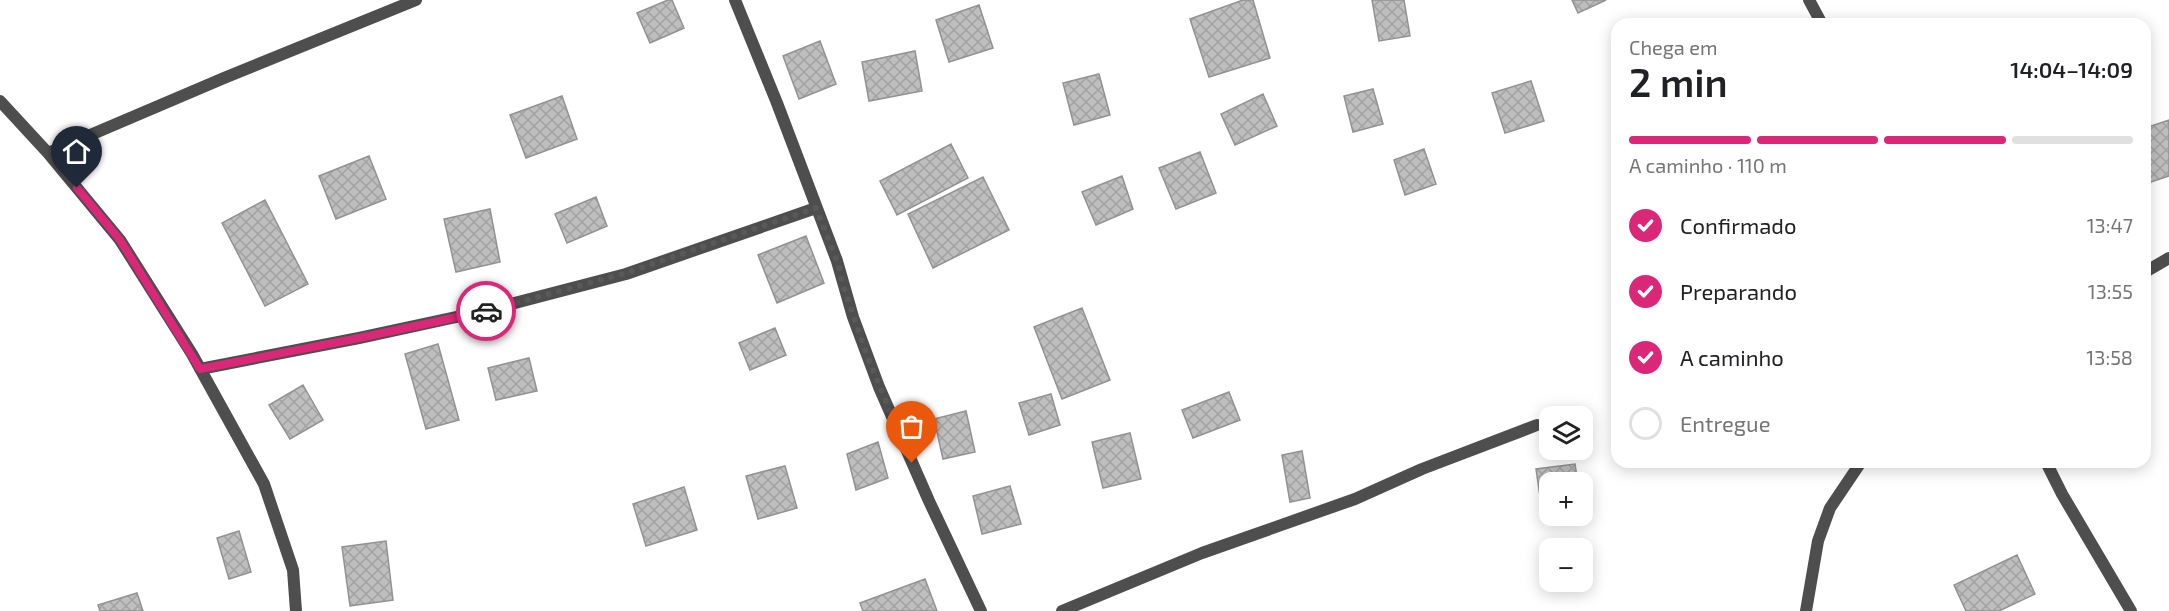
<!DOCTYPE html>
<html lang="pt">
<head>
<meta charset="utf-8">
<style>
  body { margin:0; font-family:"Exo 2",sans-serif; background:#f6f6f6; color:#202124; height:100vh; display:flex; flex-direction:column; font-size:22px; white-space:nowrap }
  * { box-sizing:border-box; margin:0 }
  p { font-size:20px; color:#757577 }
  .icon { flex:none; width:33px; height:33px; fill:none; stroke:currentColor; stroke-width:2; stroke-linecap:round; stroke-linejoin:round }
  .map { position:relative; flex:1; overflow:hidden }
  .details { position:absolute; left:1611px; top:18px; width:540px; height:450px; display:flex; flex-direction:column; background:#fff; border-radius:18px; box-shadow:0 3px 15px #0003 }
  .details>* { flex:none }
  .fabs { position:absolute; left:1539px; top:406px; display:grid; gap:12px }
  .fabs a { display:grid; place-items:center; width:54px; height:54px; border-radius:12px; background:#fff; box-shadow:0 3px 15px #0003; font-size:30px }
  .pin { position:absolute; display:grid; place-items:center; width:51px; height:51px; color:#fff; margin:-62px -26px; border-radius:50% 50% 50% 0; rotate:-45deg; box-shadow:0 0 6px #0007 }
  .pin .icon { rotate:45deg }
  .courier { position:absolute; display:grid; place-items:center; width:60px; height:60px; margin:-30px; border:4px solid #db2777; border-radius:50%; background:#fff; color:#222; box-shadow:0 2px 8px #0007 }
  .overview em { font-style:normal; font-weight:600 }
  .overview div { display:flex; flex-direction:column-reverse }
  .overview { display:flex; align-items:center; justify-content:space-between; height:102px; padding:0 18px }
  h1 { font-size:39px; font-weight:600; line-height:45px }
  .bar { display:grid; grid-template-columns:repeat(4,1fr); gap:9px 6px; align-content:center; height:72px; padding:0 18px }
  .bar i { height:8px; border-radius:4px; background:#e0e0e0 }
  .bar .on { background:#db2777 }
  .bar p { grid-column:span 4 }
  ol { padding:0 18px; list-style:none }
  li { display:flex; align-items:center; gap:18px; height:66px }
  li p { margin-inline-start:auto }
  li .icon { padding:6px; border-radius:50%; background:#db2777; color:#fff; stroke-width:4 }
  li:last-child { color:#757577 }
  li i { width:33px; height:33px; border:3px solid #e0e0e0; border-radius:50% }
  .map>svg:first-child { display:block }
  .building { fill:url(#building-cross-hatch); stroke:#929292; stroke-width:1.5 }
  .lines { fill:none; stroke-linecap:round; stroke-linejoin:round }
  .minor { stroke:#4e4e4e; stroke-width:12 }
  .done { stroke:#595959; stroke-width:6; stroke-dasharray:0 10.8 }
  .route { stroke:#db2777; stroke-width:8 }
</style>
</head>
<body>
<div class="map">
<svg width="2169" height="611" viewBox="0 0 2169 611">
  <defs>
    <pattern id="building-cross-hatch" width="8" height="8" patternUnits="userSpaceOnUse" patternTransform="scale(1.5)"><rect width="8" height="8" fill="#bebebe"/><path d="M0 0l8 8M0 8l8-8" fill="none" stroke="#a2a2a2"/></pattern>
  </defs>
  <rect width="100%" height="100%" fill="#fff"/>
  <path class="building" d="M668,0H672L684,28L650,43L637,13Z
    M1243,0H1253L1270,58L1209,77L1190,19Z
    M1372,0H1404L1410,36L1379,41Z
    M1572,0H1606L1578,13Z
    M979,5L993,48L949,62L936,20Z
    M820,41L836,84L799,99L783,56Z
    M915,51L922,91L869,101L862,62Z
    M1099,74L1110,115L1074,125L1063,83Z
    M1531,81L1544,121L1505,133L1492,93Z
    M1373,89L1383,124L1353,132L1344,96Z
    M1263,94L1277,126L1235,145L1221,114Z
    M562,96L577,139L526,158L510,115Z
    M2169,120V176L2145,184V128Z
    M951,144L968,178L897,215L880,181Z
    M1424,149L1436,184L1405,195L1394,160Z
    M1200,152L1216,193L1176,209L1159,168Z
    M369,156L386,199L336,219L319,176Z
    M1122,176L1133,209L1096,225L1082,192Z
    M983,177L1009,230L933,268L908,214Z
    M596,197L607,226L567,243L555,214Z
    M265,200L308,284L265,306L222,223Z
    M490,209L500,262L456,272L444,219Z
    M806,236L824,283L777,303L758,255Z
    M1082,308L1110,380L1062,399L1034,327Z
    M775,328L786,355L750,370L739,343Z
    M438,344L459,420L426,429L405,354Z
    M529,358L537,391L496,400L488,368Z
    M303,385L323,420L290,439L269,405Z
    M1229,392L1240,420L1193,438L1182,410Z
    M1051,394L1060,425L1029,435L1019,403Z
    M966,411L975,452L943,459L934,419Z
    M1130,433L1141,479L1103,488L1092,442Z
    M878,442L888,478L856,490L847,454Z
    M1302,451L1310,498L1290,502L1282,455Z
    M1575,464L1578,483H1550V502L1541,503L1536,469Z
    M785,466L797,508L758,519L746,476Z
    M1010,486L1021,524L982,534L973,496Z
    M684,487L697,530L646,546L633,504Z
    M239,531L251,572L229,579L217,538Z
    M386,541L393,600L350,606L342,547Z
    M2017,555L2035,594L1999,611H1966L1954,585Z
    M925,579L937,611H863L860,603Z
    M137,593L143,611H100L98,605Z"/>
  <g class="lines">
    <path class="minor" d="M735,0L777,103L837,261L853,317L879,387L929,501L981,611
      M1809,0L1822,24
      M0,101L48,153L120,240L192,354L264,484L293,570L296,611
      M48,153L224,78L416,0
      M2145,272L2169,258
      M200,369L359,338L484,311L626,274L816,208
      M2046,462L2062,494L2131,611
      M1062,611L1202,553L1355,499L1422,469L1537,425
      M1806,611L1818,541L1830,508L1861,462"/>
  </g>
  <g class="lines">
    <path class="done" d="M486,311L626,273L816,208L837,261L843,285L867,356L912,463"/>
    <path class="route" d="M77,188L120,240L200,369L359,338L486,311"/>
  </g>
</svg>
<div class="fabs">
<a><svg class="icon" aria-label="layers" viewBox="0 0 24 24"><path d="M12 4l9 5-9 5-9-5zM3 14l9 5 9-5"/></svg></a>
<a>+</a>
<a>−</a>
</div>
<div class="pin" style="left:912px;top:463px;background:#ea580c"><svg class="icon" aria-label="bag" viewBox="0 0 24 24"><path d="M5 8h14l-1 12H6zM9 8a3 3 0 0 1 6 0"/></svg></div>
<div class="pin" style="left:77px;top:188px;background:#1f2937"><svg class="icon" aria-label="home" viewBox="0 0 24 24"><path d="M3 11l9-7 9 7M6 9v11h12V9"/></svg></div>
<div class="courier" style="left:486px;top:311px"><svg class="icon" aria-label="car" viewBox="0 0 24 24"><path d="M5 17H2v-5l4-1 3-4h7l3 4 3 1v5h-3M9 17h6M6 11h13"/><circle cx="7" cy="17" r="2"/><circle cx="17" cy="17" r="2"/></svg></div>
<section class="details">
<div class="overview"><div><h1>2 min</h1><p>Chega em</p></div><em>14:04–14:09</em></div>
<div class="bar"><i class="on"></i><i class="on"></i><i class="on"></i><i></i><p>A caminho · 110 m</p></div>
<ol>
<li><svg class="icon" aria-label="check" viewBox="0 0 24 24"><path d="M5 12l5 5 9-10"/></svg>Confirmado<p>13:47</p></li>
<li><svg class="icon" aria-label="check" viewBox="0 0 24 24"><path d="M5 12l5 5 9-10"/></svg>Preparando<p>13:55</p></li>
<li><svg class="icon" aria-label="check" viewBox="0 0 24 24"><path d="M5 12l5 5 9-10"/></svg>A caminho<p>13:58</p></li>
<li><i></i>Entregue</li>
</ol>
</section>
</div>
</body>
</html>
